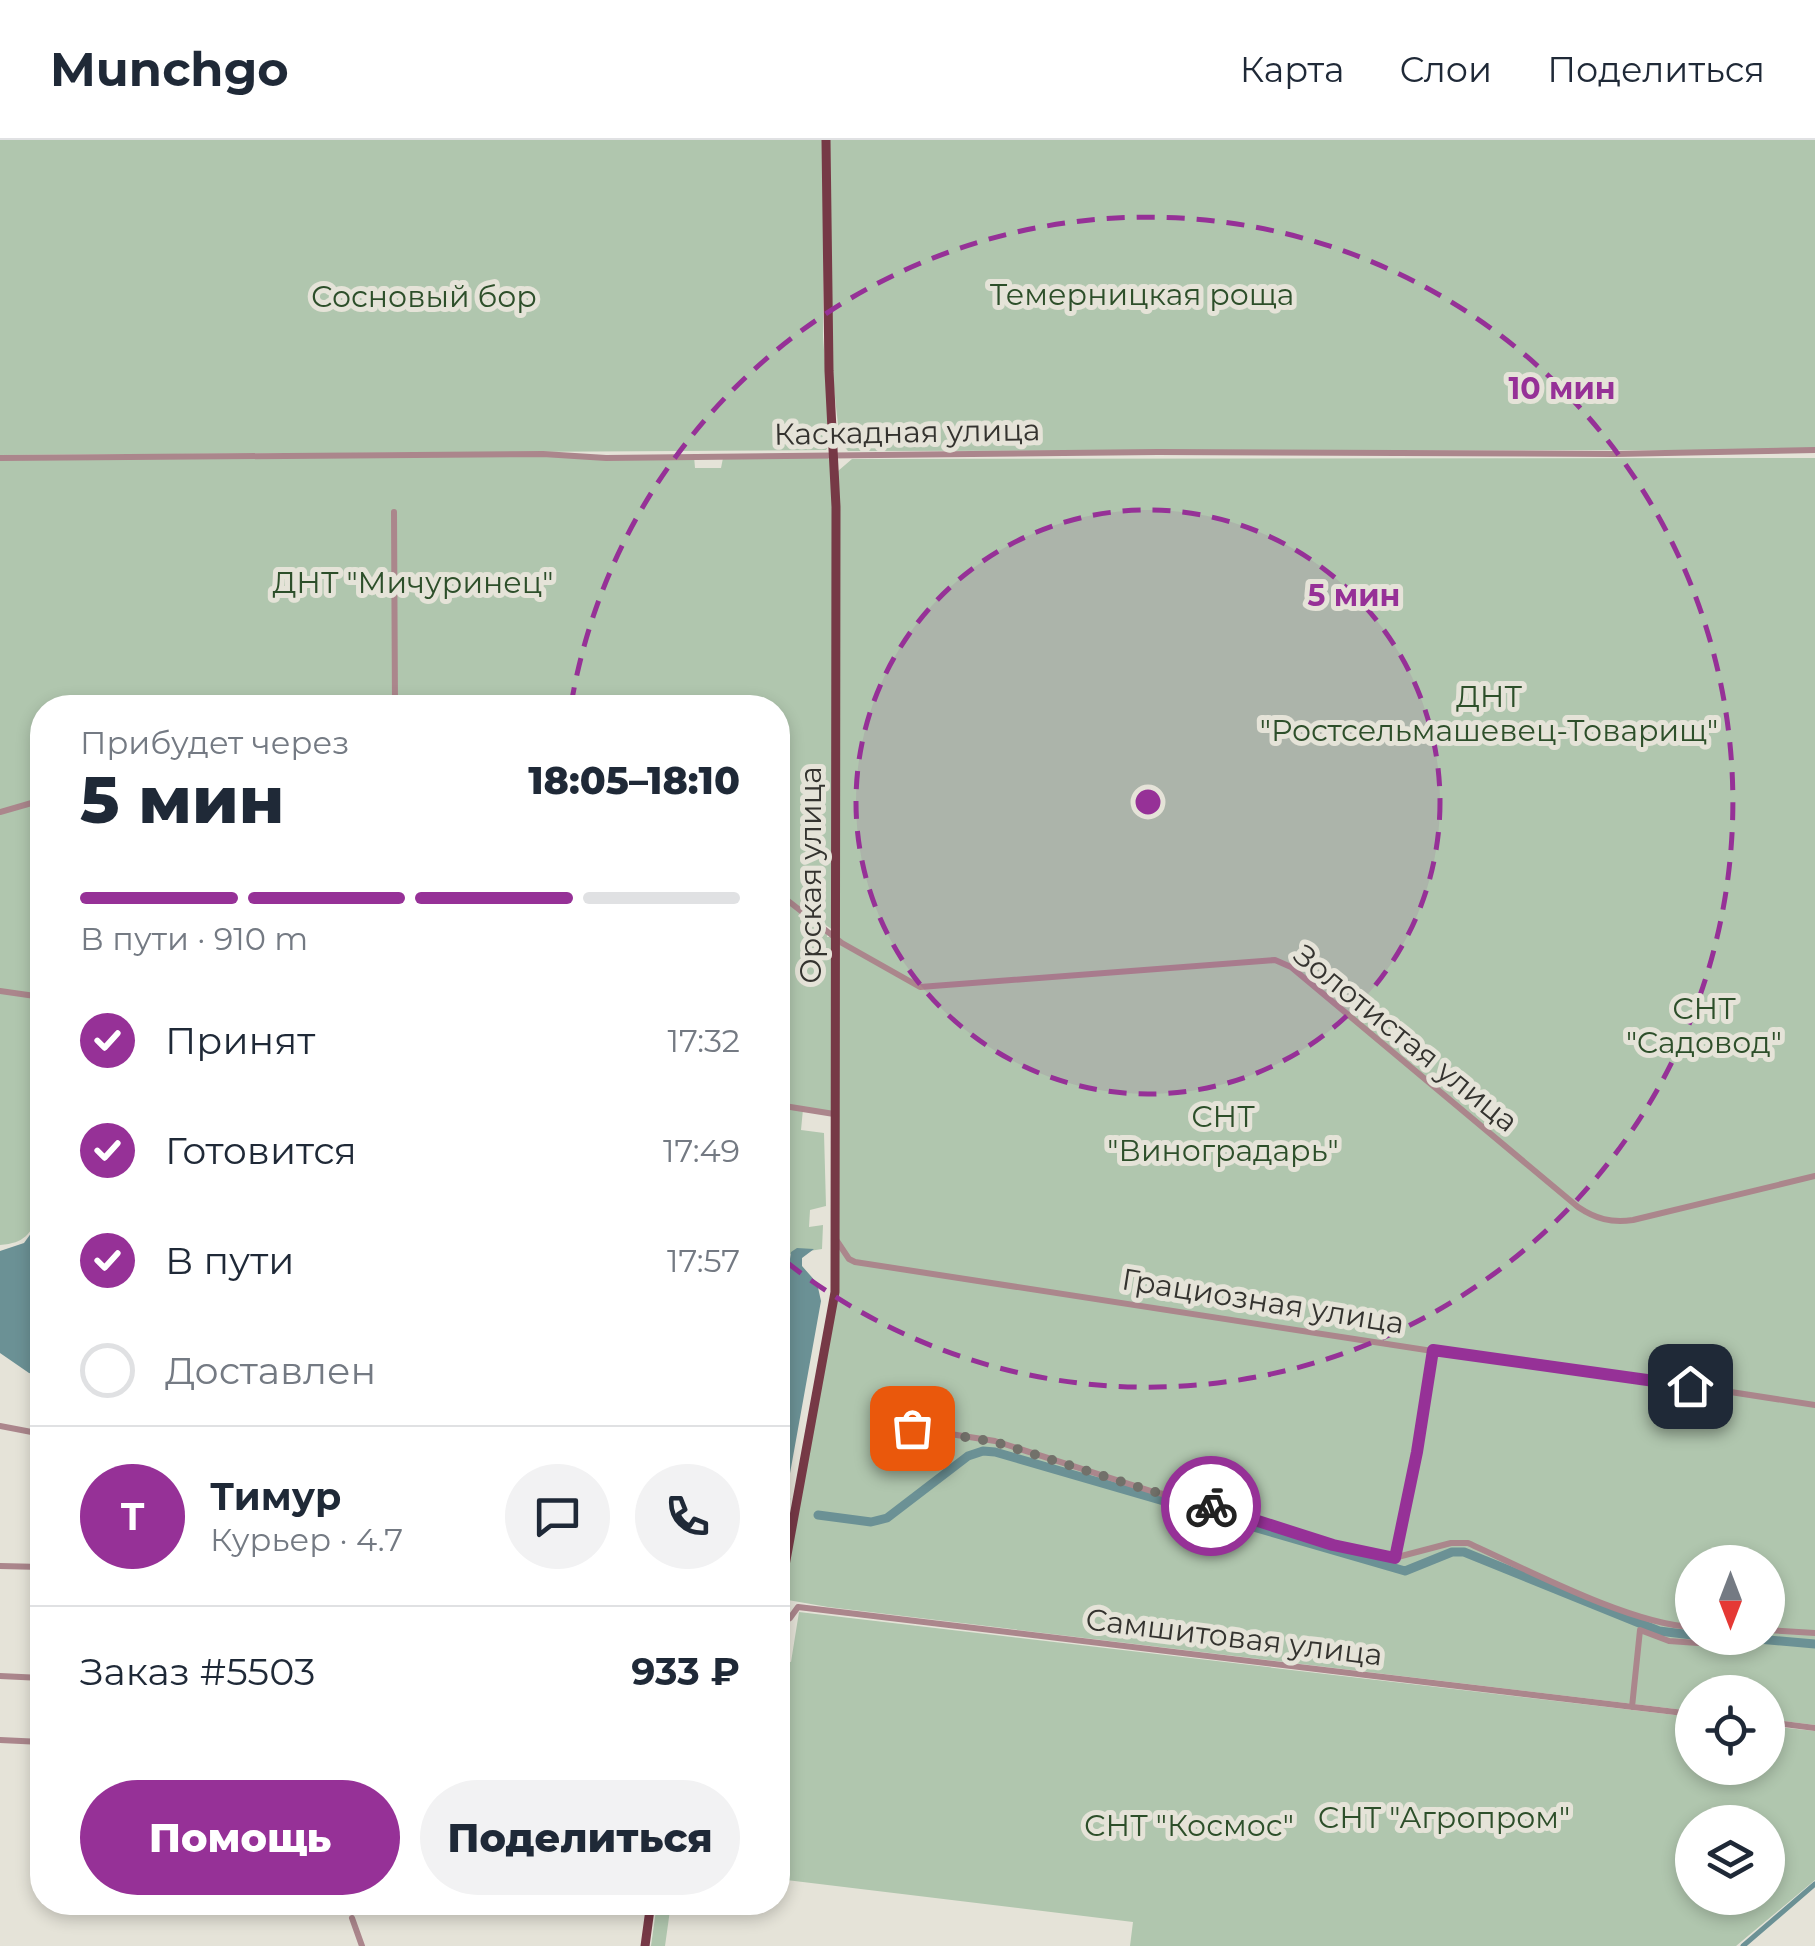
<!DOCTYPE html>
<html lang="ru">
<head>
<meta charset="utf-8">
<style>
  body { margin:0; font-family:Montserrat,sans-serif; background:#f2f2f3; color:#1f2937; height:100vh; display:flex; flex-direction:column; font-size:38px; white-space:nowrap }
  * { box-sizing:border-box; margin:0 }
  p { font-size:32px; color:#747a83 }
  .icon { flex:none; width:55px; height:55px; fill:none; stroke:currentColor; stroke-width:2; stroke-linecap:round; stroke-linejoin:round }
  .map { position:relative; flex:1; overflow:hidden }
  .side { position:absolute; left:30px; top:555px; width:760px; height:1220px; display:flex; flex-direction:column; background:#fff; border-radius:40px; box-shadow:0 5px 15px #0003 }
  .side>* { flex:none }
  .needle { width:65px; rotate:180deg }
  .tools { position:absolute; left:1675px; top:1405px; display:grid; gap:20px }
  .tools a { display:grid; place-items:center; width:110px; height:110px; border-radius:50%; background:#fff; box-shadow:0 5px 15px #0003; font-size:50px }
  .pin { position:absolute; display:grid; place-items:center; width:85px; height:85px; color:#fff; margin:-42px; border-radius:20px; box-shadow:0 5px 15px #0006 }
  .courier { position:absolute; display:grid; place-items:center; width:100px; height:100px; margin:-50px; border:8px solid #963197; border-radius:50%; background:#fff; color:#222; box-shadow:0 2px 12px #0007 }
  .overview em { font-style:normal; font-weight:800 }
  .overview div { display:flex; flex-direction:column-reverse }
  .overview { display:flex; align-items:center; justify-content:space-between; height:170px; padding:0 50px }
  h1 { font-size:65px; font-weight:800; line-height:75px }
  .bar { display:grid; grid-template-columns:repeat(4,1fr); gap:15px 10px; align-content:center; height:120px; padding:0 50px }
  .bar i { height:12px; border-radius:8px; background:#e0e1e3 }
  .bar .on { background:#963197 }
  .bar p { grid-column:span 4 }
  .line { display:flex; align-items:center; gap:25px; padding:0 50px; border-top:2px solid #e0e1e3 }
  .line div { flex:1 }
  .round { display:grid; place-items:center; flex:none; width:105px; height:105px; border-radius:52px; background:#f2f2f3 }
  ol { padding:0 50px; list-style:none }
  li { display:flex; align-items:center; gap:30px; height:110px }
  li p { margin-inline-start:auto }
  li .icon { padding:10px; border-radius:50%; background:#963197; color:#fff; stroke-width:4 }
  li:last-child { color:#747a83 }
  li i { width:55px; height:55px; border:5px solid #e0e1e3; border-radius:50% }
  .button { display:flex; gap:20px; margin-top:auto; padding:20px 50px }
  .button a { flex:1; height:115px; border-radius:60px; background:#963197; color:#fff; font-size:40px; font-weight:800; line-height:115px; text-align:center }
  .button a+a { background:#f2f2f3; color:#1f2937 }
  header { display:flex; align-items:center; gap:60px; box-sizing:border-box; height:140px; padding:0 50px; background:#fff; border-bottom:2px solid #e0e1e3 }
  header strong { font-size:48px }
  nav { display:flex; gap:55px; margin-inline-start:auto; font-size:35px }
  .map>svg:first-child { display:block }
  .green { fill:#b0c6ae; fill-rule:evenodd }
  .water { fill:#6b9195 }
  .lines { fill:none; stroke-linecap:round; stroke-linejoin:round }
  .stream { stroke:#6b9195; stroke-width:2.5 }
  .canal { stroke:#6b9195; stroke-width:5 }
  .river { stroke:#6b9195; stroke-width:9 }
  .minor { stroke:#ab868c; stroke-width:6 }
  .major { stroke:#763946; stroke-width:9 }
  .done { stroke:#72716a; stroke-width:10; stroke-dasharray:0 18 }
  .route { stroke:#963197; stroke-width:12 }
  .ring { fill:none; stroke:#963197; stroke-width:5; stroke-dasharray:18 12 }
  .labels { text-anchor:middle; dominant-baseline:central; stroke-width:10; stroke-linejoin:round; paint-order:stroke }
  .park-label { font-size:30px; fill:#2d4f2a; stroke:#e5e3d8 }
  .street-label { font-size:30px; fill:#34332f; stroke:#e5e3d8 }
  .centre { fill:#963197; stroke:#e5e3d8; stroke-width:5 }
  .ring-label { font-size:30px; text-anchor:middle; font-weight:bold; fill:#963197; stroke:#e5e3d8; stroke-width:10; stroke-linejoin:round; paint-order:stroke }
</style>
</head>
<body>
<header>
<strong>Munchgo</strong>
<nav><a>Карта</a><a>Слои</a><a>Поделиться</a></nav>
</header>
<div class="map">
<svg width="1815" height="1806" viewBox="0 0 1815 1806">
  <rect width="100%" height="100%" fill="#e5e3d8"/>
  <path class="green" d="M0,0H824L823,197L831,302L826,310L0,315Z
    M830,0H1815V310L848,311L840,302L832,231Z
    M694,316L695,328H721L723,318H828L838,331L852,319L1815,318V1585L1768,1579V1552H1692V1571L828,1467L782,1459L837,1160L836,792L803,770L798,776L810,786L812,781L828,792L827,797H832V973L803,969L801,990L824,993L826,1066L810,1070L809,1087L823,1085L822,1109L778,1116V568H42V1075C28,1094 26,1103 0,1105V318ZM1692,1422H1768V1498H1692Z
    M799,1472L1692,1577V1628H1768V1586L1815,1591V1740L1736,1806H1130L1133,1782L778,1739V1520L791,1522ZM1692,1682H1768V1758H1692Z
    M657,1763H671L665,1806H651Z"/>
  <path class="water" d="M42,1078V1236L29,1233L0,1213V1111L24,1103Z
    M797,1108L814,1109L802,1118V1126L817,1143L821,1161L778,1400V1123L789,1126L791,1112Z"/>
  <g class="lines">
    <path class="stream" d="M778,1352L789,1359"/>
    <path class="canal" d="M1743,1806L1815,1744"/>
    <path class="river" d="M818,1375L871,1382L887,1378L968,1316L983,1311L995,1312L1405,1431L1452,1412H1464L1659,1491L1692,1495
      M1733,1498H1737
      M1747,1498L1815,1504"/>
    <path class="minor" d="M0,318L543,314L606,318L1158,312L1615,314L1815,310
      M394,372L395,568
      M0,672L42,660
      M778,753L842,803L920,847L1275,820L1291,827L1578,1067C1596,1079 1611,1083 1633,1080L1815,1036
      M0,851L42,857
      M778,965L834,974
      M835,1098L849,1119L855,1122L1465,1216L1530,1221L1815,1265
      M0,1286L42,1294
      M912,1288L995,1301L1151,1351L1242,1374L1333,1405L1390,1419L1451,1403H1468C1528,1430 1630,1484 1692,1487
      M1395,1419L1417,1312L1433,1210
      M0,1426L42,1427
      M778,1486L790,1478L798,1467L1692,1574
      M1768,1490L1815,1493
      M0,1536L42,1538
      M1632,1567L1640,1490L1669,1501L1742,1506
      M1768,1582L1815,1588
      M0,1600L42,1602
      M352,1778L362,1806"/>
    <path class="major" d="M778,1464L835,1152L836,367L829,231L826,0
      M645,1806L651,1762"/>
  </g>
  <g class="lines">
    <path class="done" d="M912,1288L995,1302L1151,1351L1211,1366"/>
    <path class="route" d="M1211,1366L1333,1405L1395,1418L1417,1312L1433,1210L1690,1246"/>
  </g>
  <circle cx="1148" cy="662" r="292" fill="#963197" fill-opacity=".12"/>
  <g class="ring">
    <circle cx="1148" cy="662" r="292"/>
    <path d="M571 565A585 585 0 1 1 780 1117"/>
  </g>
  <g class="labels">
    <g class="park-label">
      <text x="1142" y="154">Темерницкая роща</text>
      <text x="424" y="156">Сосновый бор</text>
      <text x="413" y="442">ДНТ "Мичуринец"</text>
      <text x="1489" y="556">ДНТ<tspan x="1489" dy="34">"Ростсельмашевец-Товарищ"</tspan></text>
      <text x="1704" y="868">СНТ<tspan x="1704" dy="34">"Садовод"</tspan></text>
      <text x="1223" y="976">СНТ<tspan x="1223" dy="34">"Виноградарь"</tspan></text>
      <text x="1444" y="1677">СНТ "Агропром"</text>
      <text x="1189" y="1685">СНТ "Космос"</text>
    </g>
    <g class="street-label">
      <text transform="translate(907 292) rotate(-1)">Каскадная улица</text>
      <text transform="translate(810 735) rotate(-90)">Орская улица</text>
      <text transform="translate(1406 898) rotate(39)">Золотистая улица</text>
      <text transform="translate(1263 1161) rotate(9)">Грациозная улица</text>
      <text transform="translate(1234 1497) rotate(7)">Самшитовая улица</text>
    </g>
  </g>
  <circle cx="1148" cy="662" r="15" class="centre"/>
  <g class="ring-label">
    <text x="1562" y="259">10 мин</text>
    <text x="1354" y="466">5 мин</text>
  </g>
</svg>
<div class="tools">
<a><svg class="needle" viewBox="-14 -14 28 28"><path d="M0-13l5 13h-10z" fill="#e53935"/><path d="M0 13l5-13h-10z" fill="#747a83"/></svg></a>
<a><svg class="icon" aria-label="locate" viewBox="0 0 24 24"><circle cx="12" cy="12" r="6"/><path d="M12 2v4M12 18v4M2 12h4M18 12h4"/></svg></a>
<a><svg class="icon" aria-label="layers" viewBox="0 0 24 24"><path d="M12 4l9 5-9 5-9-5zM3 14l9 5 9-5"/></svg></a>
</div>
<div class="pin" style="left:912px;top:1288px;background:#ea580c"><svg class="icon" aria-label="bag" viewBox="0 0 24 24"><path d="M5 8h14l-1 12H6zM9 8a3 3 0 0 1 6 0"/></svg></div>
<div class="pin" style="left:1690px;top:1246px;background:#1f2937"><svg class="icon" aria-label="home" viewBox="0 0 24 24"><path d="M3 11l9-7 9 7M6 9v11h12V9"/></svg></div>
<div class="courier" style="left:1211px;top:1366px"><svg class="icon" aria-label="bike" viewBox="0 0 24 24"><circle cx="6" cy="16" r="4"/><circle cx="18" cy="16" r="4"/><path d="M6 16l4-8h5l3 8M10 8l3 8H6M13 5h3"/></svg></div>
<section class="side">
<div class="overview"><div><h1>5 мин</h1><p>Прибудет через</p></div><em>18:05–18:10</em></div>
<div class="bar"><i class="on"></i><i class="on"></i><i class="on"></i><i></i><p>В пути · 910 m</p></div>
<ol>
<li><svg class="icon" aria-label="check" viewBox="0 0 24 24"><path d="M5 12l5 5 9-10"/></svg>Принят<p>17:32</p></li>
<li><svg class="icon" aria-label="check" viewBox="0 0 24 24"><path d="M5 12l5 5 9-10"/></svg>Готовится<p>17:49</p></li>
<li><svg class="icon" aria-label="check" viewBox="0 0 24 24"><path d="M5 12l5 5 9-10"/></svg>В пути<p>17:57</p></li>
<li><i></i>Доставлен</li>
</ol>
<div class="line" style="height:180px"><b class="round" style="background:#963197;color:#fff">Т</b><div><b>Тимур</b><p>Курьер · 4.7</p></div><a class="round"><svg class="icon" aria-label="chat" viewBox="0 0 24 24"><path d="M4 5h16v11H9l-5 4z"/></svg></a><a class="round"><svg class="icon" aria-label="phone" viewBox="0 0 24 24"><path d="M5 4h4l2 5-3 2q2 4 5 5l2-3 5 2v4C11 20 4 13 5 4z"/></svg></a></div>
<div class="line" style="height:130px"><div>Заказ #5503</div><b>933 ₽</b></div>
<div class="button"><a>Помощь</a><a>Поделиться</a></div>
</section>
</div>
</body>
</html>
